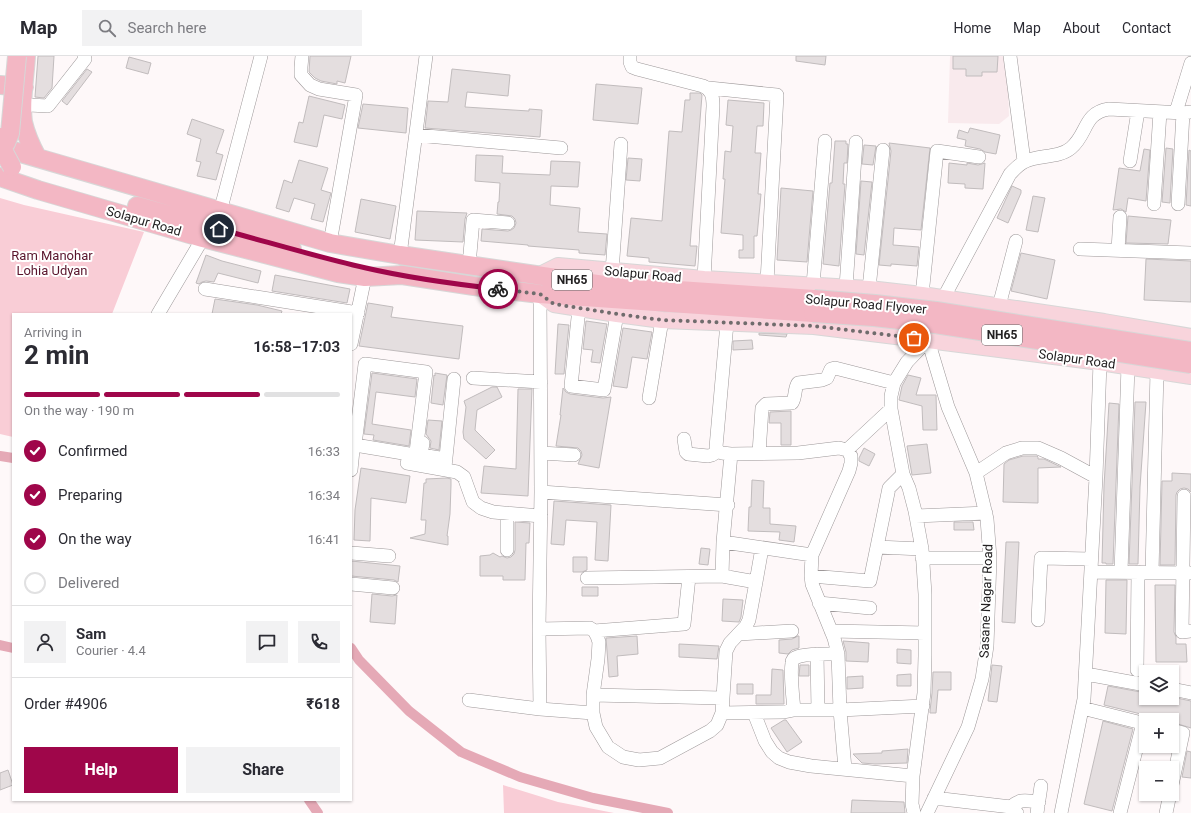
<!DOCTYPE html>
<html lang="en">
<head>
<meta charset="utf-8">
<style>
  body { margin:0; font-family:Roboto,sans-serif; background:#f2f2f3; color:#2b2b33; height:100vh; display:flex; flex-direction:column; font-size:15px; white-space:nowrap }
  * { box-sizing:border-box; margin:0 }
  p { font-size:13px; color:#7c7c81 }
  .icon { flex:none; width:22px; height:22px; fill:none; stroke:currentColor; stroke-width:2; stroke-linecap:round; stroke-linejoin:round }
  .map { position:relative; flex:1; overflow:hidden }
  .details { position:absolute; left:12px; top:257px; width:340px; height:488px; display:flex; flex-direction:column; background:#fff; border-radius:0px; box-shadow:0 1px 3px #0004 }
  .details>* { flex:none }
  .fabs { position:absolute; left:1139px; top:609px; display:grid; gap:8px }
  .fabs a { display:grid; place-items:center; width:40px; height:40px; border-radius:0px; background:#fff; box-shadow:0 1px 3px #0004; font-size:20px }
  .pin { position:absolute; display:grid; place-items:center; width:34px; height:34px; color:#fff; margin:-17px; border:2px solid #fff; border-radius:50%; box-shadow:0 1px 4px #0007 }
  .courier { position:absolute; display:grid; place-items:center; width:40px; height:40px; margin:-20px; border:3px solid #9f064a; border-radius:50%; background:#fff; color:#222; box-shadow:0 1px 5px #0007 }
  .head em { font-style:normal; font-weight:700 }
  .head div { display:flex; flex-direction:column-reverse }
  .head { display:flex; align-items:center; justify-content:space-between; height:68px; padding:0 12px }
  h1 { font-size:26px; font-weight:700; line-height:30px }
  .bar { display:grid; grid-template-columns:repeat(4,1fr); gap:6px 4px; align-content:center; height:48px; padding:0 12px }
  .bar i { height:5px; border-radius:3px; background:#e1e1e2 }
  .bar .selected { background:#9f064a }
  .bar p { grid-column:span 4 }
  .line { display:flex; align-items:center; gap:10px; padding:0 12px; border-top:1px solid #e1e1e2 }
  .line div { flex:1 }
  .round { display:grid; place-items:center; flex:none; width:42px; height:42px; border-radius:0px; background:#f2f2f3 }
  ol { padding:0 12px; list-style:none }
  li { display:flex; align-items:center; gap:12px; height:44px }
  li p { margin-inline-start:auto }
  li .icon { padding:4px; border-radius:50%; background:#9f064a; color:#fff; stroke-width:4 }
  li:last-child { color:#7c7c81 }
  li i { width:22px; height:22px; border:2px solid #e1e1e2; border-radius:50% }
  .cta { display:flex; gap:8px; margin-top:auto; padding:8px 12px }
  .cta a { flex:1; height:46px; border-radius:0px; background:#9f064a; color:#fff; font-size:16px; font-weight:700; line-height:46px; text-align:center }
  .cta a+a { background:#f2f2f3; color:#2b2b33 }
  header { display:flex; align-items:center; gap:24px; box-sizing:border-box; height:56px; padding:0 20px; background:#fff; border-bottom:1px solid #e1e1e2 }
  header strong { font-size:19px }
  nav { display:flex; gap:22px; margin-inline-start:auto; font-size:14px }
  .search { width:280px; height:36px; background:#f2f2f3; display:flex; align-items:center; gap:10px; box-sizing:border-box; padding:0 14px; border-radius:0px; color:#7c7c81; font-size:15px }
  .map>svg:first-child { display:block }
  .built { fill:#f9eaed }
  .green { fill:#f9cdd6 }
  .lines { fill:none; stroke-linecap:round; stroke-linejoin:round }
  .canal { stroke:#e5a9b6; stroke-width:10 }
  .building { fill:#e4dedf; stroke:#c1bcbd }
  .minor-casing { stroke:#9d9899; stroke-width:14 }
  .major-casing { stroke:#d7d7d7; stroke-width:18 }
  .highway-casing { stroke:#d7d7d7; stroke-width:20 }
  .minor { stroke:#fff; stroke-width:13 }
  .major { stroke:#f8d4dc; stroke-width:16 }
  .highway { stroke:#f3b7c4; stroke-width:18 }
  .highway-bridge-casing { stroke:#d7d7d7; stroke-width:20; stroke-linecap:butt }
  .highway-bridge { stroke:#f3b7c4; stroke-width:18 }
  .done { stroke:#706c6d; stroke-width:4; stroke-dasharray:0 7.2 }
  .route { stroke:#9f064a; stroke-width:5 }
  .labels { text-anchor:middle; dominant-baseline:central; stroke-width:4; stroke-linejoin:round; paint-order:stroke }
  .shield { fill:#fff; stroke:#656464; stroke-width:1 }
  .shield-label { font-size:12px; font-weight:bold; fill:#232122 }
  .street-label { font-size:13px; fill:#232122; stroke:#fff }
  .park-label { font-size:13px; fill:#59142c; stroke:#fff }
</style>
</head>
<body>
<header>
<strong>Map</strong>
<div class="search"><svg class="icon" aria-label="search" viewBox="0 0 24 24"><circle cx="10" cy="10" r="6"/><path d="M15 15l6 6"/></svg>Search here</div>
<nav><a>Home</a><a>Map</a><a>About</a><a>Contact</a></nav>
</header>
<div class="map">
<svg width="1191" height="757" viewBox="0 0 1191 757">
  <rect width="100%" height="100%" fill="#fef8f9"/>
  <path class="built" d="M950,0H1007L1009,60L999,68L948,67Z"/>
  <path class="green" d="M0,142L24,149L144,176L112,258H13V381L0,378Z
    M503,729L558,746L614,757H504Z"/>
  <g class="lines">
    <path class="canal" d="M0,400L13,402
      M0,589L13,592
      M351,592L359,604L409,655L461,696L520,721L593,742L668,757
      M309,744L318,757"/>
  </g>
  <path class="building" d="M38,0H54L52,32L44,42L35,41Z
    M310,0H351L345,27L337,25V28L321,25L315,22L309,16Z
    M796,0H826L825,9L796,5Z
    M953,0H998L997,16H982V20H966V13H953Z
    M129,1L151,7L148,18L126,12Z
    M87,13L92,16L67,49L62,45Z
    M452,13L510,19L508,40L467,36L465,51L529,55V53L542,54L540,81L425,72L428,45L448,46Z
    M596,28L642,32L638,68L593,64Z
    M690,37H700L702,39L690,190H697L695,210L649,206V202L627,200L631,162L662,165L669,75L682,76L685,44H690Z
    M309,40L345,49L342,63L324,59L317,91L294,86L299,66L303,67Z
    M728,44L764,47L763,70H757L755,97H761L758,138H761L757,180H754V202H739V194H743V179L721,177L725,123H723L725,95L731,96L733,70L726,69Z
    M363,48L408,52L406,77L358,72Z
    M192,63L224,74L216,97L223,99L216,124L197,120L201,106L196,105L201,83L187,78Z
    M970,72L1000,79L996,98L985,96L980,93L965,90L966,84L957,82L959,74L968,77Z
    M835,85H846V88H848L847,107H844L843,128H845L839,210L823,208L830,127H832Z
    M889,87L930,92L921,174L894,172L893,189L919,191L917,210L891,208V210L879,209L891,95Z
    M864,89L876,90L873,109L862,108Z
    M1166,92L1173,93L1170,147L1162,146Z
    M1144,93L1150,94L1146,145L1128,142L1126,156L1121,153L1113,154L1119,112L1140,115Z
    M1189,94L1191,95V150L1186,149Z
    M476,99L503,100L502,117L550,119L551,105L580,106L578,131L551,130L550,149L580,152L578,176L607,178L605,199L579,197V194L528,190V189L481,185L482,173L508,175L511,174L514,172L516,167L515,163L512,160L497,158L498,146H499L500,127L475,125Z
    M628,102L642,103L640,125L626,124Z
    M299,104L328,112L321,134L331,137L323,166L311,163L315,148L294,142L289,156L276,152L284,124L292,127Z
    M949,107L967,109V107L978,109L985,107L983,133L965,132V128L948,127Z
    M861,125L872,126L864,199L856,198Z
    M1012,130L1021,134V137L1008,167L997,162Z
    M781,132L813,135L807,206L777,204Z
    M1033,140L1045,142L1038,176L1026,174Z
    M361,143L396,150L390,183L355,176Z
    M417,155L467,157L465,163L463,186L415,184Z
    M1128,160L1171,164L1168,188L1126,187Z
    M1021,197L1055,204L1047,243L1011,235Z
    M206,199L222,205L261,215L258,227L218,217L214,226L206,225L202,226L199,228L196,227Z
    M1146,203L1191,205V246L1144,244Z
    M275,219L350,233L347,247L272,235Z
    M215,243L257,249L282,255L281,258H212Z
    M368,247L393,251L391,261L463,270L459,303L359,290Z
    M586,265L607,268L600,307L591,306L593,294L583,293Z
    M558,268L569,269L564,318H555Z
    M623,272L652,276L647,303L632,301L627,332L613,330Z
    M759,277L787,278L786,281L759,279Z
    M752,284L753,293L733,294V285Z
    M372,317L417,323L415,341L376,336L372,368L411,374L409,390L373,384L374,379L364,378Z
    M435,317L447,319L443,349L431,347L434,319L435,320Z
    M908,319L921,322L916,339H936L937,374H923L922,350L899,344L902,330Z
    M492,331H497L502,341L477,354L475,374L495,394L486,403L464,383L463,376L466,351L464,345Z
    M563,332L566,336L570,338L603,342L611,341L599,412L578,408L582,399L581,395L578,392L556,390L561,359H560Z
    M518,333H532L528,440L481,437L484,410L516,413Z
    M1135,346H1146L1140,431L1138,508H1129Z
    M1109,347L1119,348L1113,508H1106V507H1102L1104,430Z
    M791,355V389H781V367H769L770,356Z
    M428,364L442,365L439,394L430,392L431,385L426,378Z
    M927,388L931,417L912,419L907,390Z
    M864,392L875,398L869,410L859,405V402Z
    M1023,400H1037L1038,401V403H1044L1061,411L1038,412V447L1003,446L1004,408L1009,404Z
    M361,412L410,420L406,447L371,442L370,485L354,484L355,454Z
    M1172,417L1191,418V436L1188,433L1184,432L1180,433L1177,436L1176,439L1175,509H1160L1162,425H1172Z
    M447,422L451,423V429L450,458L447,480H448V489L410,482L425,478L426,464H421L424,427H426V423Z
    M752,424L764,425L763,452H770V468L796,470L794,486L779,484L780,476L748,475L749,451H751Z
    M554,445L611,449L608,505L595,504L597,466L566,464L564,489L551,488Z
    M515,466L530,467L529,487H526L525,524H503V520H480V500L490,499L493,497L500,501L502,500L507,502L511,501L514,498L515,494Z
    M954,466H973L974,474H954Z
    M1006,486H1019L1015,567L1002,566Z
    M701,492L710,493L708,509L699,508Z
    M573,501H587V514L582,516H573Z
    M351,505L400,510L398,526L394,524L351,520Z
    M1106,524H1127L1126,578L1105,577Z
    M1155,529H1175L1174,576L1176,581V588H1186L1187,606H1156Z
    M582,531H598V540H582Z
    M372,538L392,540L397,539L395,568L370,566Z
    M723,543L743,544L741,561L739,566L722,565Z
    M637,580L638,598L617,600L618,620L609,621L606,582Z
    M798,580H799V592L792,594L788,598L779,597V584L792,583Z
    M843,585L869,587L868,606L846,605V596Z
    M679,588L719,590L717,603L679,601Z
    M897,593L911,594V608L897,607Z
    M800,609H809V620H799Z
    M992,609L1002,610L997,646L988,645Z
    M772,613L783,614L784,648H756V639H771Z
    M933,616H951V634H938L936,657H930V655L932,637Z
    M911,618V630H897V619Z
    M863,620V632L847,633V621Z
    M737,628H753V638H737Z
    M1108,630L1146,637V642L1172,641L1191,645V672L1172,666V664H1153L1151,662L1145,659L1104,649Z
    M784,664H786L802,686L787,696L771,672Z
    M1103,665L1133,673L1112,755L1084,748Z
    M908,693L907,707L875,708L862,707L853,698L882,697V695Z
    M1187,695L1191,696V722L1182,721Z
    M8,714L13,729L0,734V717Z
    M852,744L904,746L905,757H851Z"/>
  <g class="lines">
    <defs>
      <path id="minor" d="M302,0L301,11V19L310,29L319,33L356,39L330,187
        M630,0V6L632,11L637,13L703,30C712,34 713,41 713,50L704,223
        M1010,0L1024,105
        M709,32L777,39L767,226
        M23,48L29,49L48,50L85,3L84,0
        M1176,56L1191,7
        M416,79L561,92
        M1130,105L1138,55
        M1154,148L1160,56
        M1178,148L1183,57
        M220,156L261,0
        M1080,193L1191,197
        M1118,194L1120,161
        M400,199L426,0
        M469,209L473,164L508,167
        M612,216L621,88
        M813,229L825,85
        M846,231L856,86
        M205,233L358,257
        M869,233L883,94
        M922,239L937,95L979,101
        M999,250L1016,185
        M940,251L944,241L1010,118C1014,114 1018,109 1024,106C1038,98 1058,103 1071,92C1088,78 1083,57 1109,53L1183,57L1191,56
        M579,252L571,330L604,334L617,258
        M158,258L203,182
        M727,267L716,391L718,395L722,397L731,398L798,397L839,392L847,394L851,400V407L849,415L812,499L811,520L812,528L834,582L838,598L840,654L845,713
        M351,288L365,221
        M473,322L541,326
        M649,342L662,264
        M684,383L686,396L688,398L708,400L712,399L718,395
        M423,387L421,399L446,403
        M847,394L891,353
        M541,397L574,399
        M759,397L762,352L766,348L792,347C796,341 794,333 798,327L822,324L827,322L831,313L835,312L894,327
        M407,407L457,416L464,421L473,446L481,452L493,456L541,460
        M414,408L415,404L426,316L365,308L355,389L415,399
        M445,411L454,323
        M351,414L353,394
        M976,417L1006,397L1022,392H1038L1061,402L1096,421
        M541,436L728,449
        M1184,440L1182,576L1191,575
        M507,457V494
        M916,460L986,457
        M723,486L812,499
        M877,491L922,493
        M351,497L389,500
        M922,502H990
        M1091,516L1191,517
        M1121,516L1128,310
        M1152,516L1157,315
        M811,520L870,525L889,432L903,418
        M587,522L722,520
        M756,526L762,492
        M351,528L393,532
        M819,547L870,552
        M1038,564L1041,502L1091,503
        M539,573L590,572L594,575L597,580L599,586L598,603L593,639V657L596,671L608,691L623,701L639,704L660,702L710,675L717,669L722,657L726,595L730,587L746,570L749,564L756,526L722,520L723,486L731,398
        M594,575L684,568L689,521
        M831,575L925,577
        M739,578L792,575
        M817,598L818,654
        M1137,614L1138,516
        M1086,618L1146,629
        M1172,633L1191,637
        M593,639L722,642
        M469,644L540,653L593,657
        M1082,652L1146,668
        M540,653L539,573L541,436L540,238
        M794,654C793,642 790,619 792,607C792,604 794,602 797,601C806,597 828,598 838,598
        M722,657L784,656L794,654H840L923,650
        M754,657L765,685L772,696L779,702L789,706L811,710L913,720
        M1172,674L1183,677L1172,729
        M934,742L1011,751L1017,757
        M1011,751C1020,742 1027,745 1039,746
        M914,757L912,748L913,720L924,637L925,600V538L922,493L915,455L909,432L903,418L891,353V340L894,327L907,306L928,284L931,277
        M927,757L968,671L982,623L987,590L990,502L987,463L976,417L948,351L928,284
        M1037,757L1041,730
        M1061,757L1084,643L1096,421L1100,306
        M1120,757L1143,667
        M1166,757L1170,738"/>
      <path id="major" d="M540,219L558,210L704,223L869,233L922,239L1104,266L1191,281
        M540,238L554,248L617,258L662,264L814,270L928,284L1100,306L1191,320"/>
      <path id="highway" d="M26,0C25,20 20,47 23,66C26,79 31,90 37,101
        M0,29L24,31
        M0,91L330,187L400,199L604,229L814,243
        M0,121L38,134L203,182L338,217L365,221L402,219L474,230L540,238L813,257
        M137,150L292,193"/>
    </defs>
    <use href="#minor" class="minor-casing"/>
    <use href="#major" class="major-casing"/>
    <use href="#highway" class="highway-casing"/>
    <use href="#minor" class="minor"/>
    <use href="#major" class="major"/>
    <use href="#highway" class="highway"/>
    <defs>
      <path id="highway-bridge" d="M0,81L5,98L12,111
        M0,94L6,87L10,77L17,0
        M814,243L875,248L936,255L1191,295
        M813,257L874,261L935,268L1191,308"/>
    </defs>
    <use href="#highway-bridge" class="highway-bridge-casing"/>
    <use href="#highway-bridge" class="highway-bridge"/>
  </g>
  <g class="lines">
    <path class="done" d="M498,233L540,238L554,248L617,258L662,264L814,270L914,282"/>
    <path class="route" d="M219,173C268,186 317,201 366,212C409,222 454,228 498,233"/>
  </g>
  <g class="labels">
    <g class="shield">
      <rect x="552" y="214" width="40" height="20" rx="3"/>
      <rect x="982" y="269" width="40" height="20" rx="3"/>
    </g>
    <g class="shield-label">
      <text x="572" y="224">NH65</text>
      <text x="1002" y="279">NH65</text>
    </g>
    <g class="street-label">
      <text transform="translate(144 165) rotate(16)">Solapur Road</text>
      <text transform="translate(643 218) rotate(5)">Solapur Road</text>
      <text transform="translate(866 248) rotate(5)">Solapur Road Flyover</text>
      <text transform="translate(1077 303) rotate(8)">Solapur Road</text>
      <text transform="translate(986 545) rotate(-88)">Sasane Nagar Road</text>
    </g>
    <g class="park-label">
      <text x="52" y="199">Ram Manohar<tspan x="52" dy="15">Lohia Udyan</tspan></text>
    </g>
  </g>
</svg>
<div class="fabs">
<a><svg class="icon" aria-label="layers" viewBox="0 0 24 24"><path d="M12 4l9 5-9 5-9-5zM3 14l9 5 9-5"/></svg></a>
<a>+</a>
<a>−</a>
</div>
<div class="pin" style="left:914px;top:282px;background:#ea580c"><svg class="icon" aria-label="bag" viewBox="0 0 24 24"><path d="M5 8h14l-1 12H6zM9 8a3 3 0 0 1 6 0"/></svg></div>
<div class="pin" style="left:219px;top:173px;background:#1f2937"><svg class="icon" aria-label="home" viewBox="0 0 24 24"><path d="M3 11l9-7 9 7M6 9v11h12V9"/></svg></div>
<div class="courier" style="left:498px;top:233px"><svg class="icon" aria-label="bike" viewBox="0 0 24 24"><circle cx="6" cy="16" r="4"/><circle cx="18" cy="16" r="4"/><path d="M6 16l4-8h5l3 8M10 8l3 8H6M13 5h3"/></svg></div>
<section class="details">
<div class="head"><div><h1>2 min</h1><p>Arriving in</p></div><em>16:58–17:03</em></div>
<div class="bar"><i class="selected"></i><i class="selected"></i><i class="selected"></i><i></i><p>On the way · 190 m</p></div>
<ol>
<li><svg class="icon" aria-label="check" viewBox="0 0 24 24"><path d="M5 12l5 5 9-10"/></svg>Confirmed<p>16:33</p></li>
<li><svg class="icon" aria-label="check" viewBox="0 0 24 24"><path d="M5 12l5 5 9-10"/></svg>Preparing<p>16:34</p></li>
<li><svg class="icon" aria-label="check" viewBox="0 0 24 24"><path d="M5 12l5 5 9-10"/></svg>On the way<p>16:41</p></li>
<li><i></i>Delivered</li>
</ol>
<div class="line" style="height:72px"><a class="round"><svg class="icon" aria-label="person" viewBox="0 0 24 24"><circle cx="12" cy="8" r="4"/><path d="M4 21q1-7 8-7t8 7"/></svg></a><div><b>Sam</b><p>Courier · 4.4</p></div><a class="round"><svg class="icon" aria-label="chat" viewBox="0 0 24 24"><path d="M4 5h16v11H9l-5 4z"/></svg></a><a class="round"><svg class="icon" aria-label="phone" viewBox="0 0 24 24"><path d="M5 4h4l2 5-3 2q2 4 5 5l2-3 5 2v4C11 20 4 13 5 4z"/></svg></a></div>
<div class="line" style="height:52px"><div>Order #4906</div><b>₹618</b></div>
<div class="cta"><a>Help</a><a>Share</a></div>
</section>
</div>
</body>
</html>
